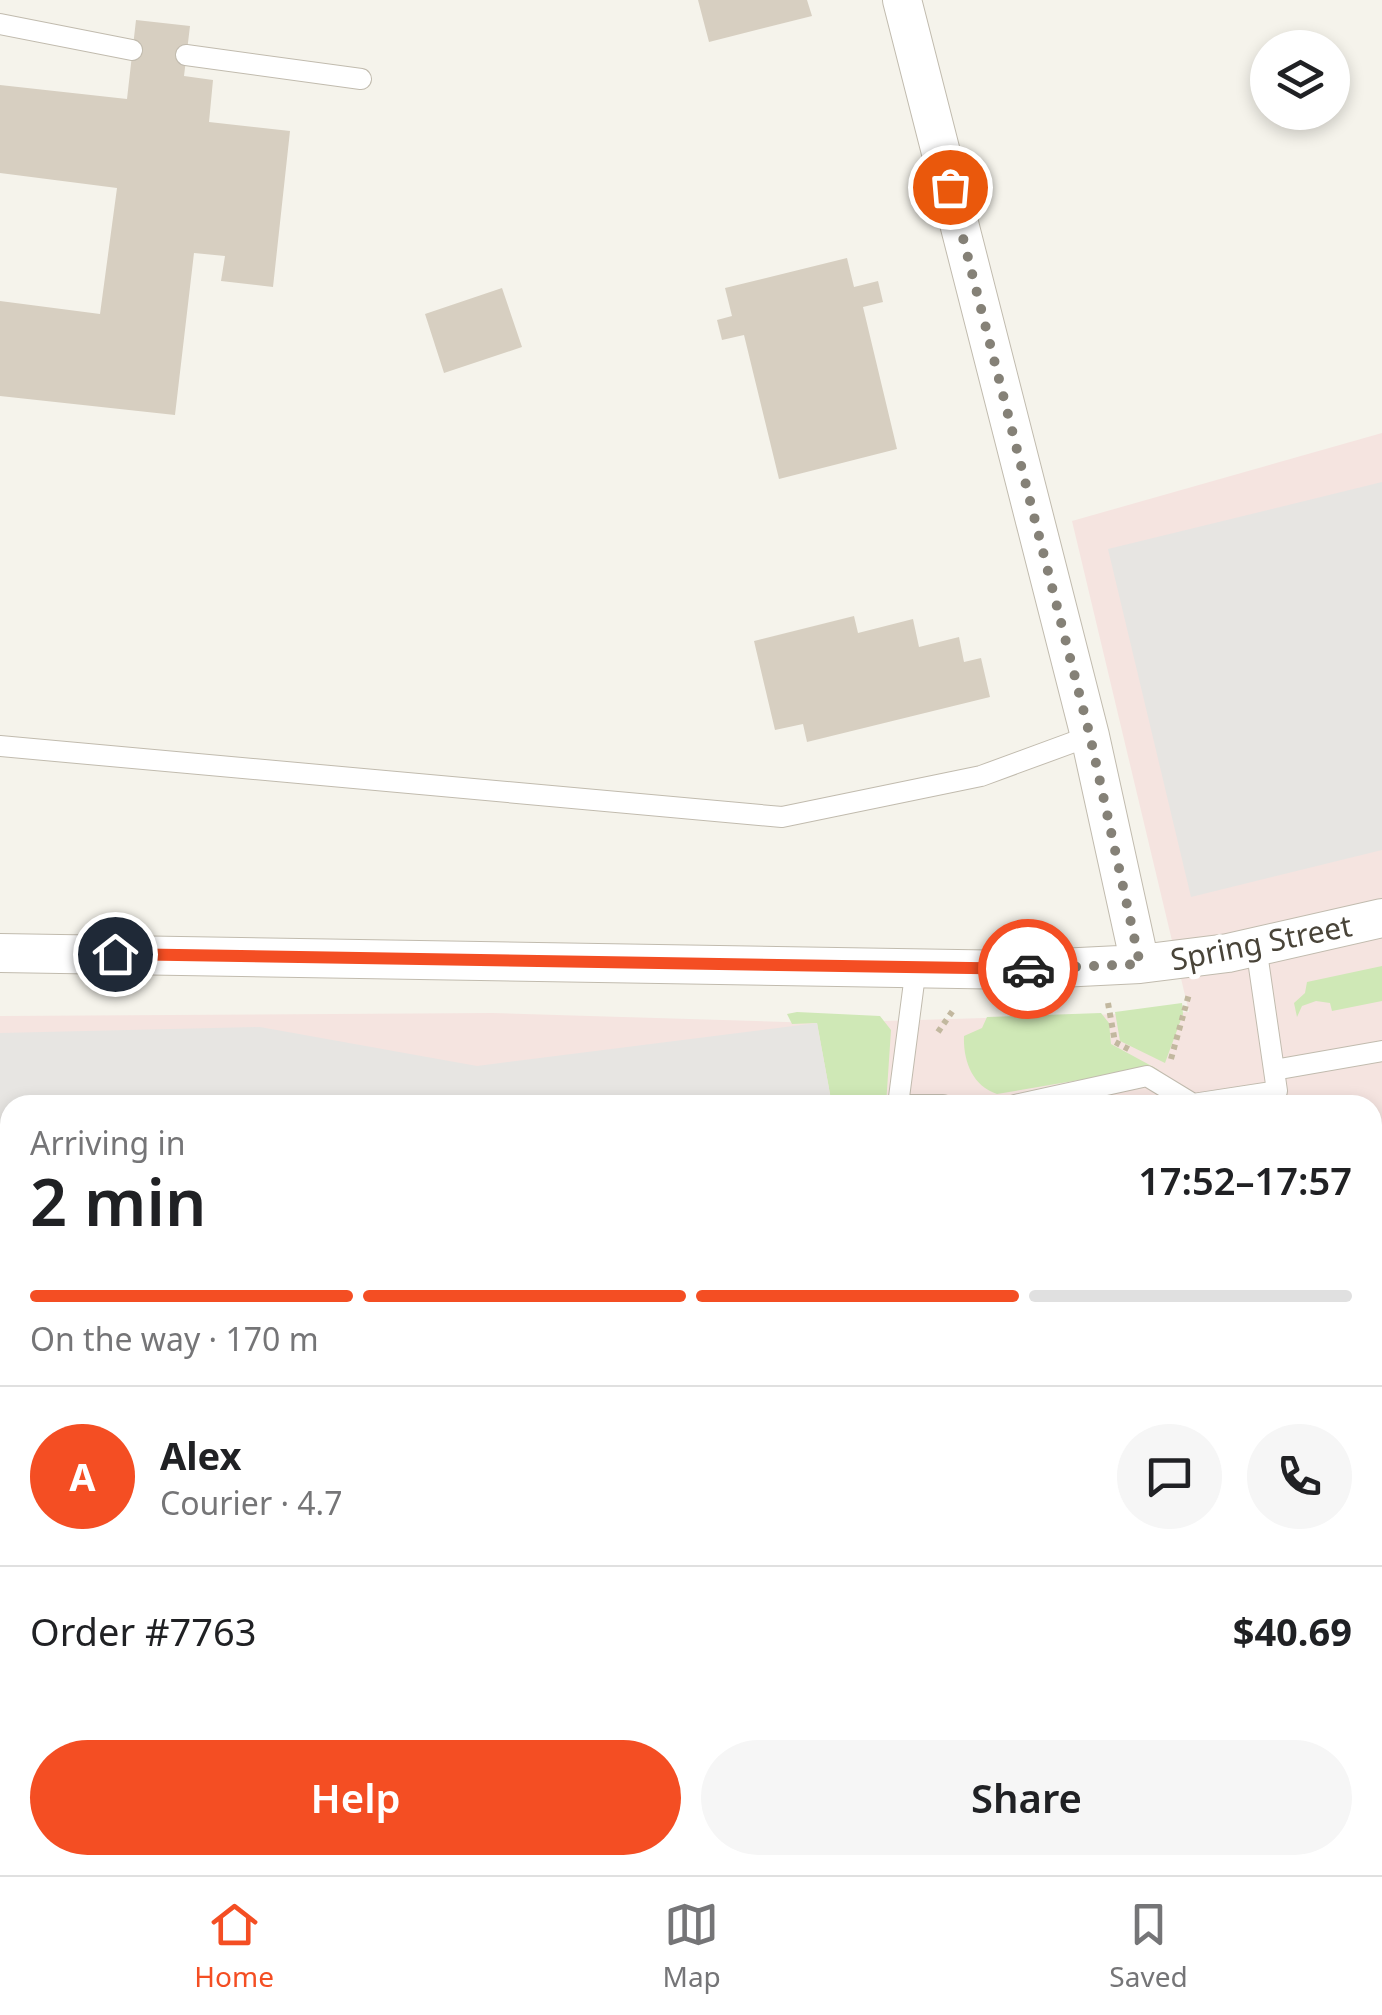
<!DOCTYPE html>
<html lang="en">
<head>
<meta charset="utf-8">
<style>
  body { margin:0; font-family:"Noto Sans",sans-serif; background:#f6f6f6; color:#202124; height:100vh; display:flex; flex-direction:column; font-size:38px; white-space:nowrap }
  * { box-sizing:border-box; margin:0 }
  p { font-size:32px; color:#757577 }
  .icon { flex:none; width:55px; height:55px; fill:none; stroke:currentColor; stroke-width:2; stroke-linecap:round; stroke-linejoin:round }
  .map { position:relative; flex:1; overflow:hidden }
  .drawer { position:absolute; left:0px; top:1095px; width:1382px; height:780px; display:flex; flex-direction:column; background:#fff; border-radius:30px 30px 0 0; box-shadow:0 5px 15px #0003 }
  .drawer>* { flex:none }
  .controls { position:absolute; left:1250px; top:30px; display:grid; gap:20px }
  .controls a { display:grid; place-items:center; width:100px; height:100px; border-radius:50%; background:#fff; box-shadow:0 5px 15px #0003; font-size:50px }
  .pin { position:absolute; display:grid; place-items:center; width:85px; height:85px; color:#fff; margin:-42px; border:5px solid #fff; border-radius:50%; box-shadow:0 2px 10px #0007 }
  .courier { position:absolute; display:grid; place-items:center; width:100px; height:100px; margin:-50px; border:8px solid #f44e23; border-radius:50%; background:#fff; color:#222; box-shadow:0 2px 12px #0007 }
  .headline em { font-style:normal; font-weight:600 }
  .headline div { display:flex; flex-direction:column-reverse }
  .headline { display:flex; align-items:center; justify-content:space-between; height:170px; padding:0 30px }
  h1 { font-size:65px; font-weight:600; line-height:75px }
  .bar { display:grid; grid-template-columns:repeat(4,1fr); gap:15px 10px; align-content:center; height:120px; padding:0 30px }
  .bar i { height:12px; border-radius:8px; background:#e0e0e0 }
  .bar .on { background:#f44e23 }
  .bar p { grid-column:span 4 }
  .line { display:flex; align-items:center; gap:25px; padding:0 30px; border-top:2px solid #e0e0e0 }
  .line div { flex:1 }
  .round { display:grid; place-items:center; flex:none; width:105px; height:105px; border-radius:52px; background:#f6f6f6 }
  .button { display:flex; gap:20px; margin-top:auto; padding:20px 30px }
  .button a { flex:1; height:115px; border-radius:60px; background:#f44e23; color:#fff; font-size:40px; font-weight:600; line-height:115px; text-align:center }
  .button a+a { background:#f6f6f6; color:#202124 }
  .menu { display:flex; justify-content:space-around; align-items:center; height:140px; border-top:2px solid #e0e0e0; background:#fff; font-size:28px; color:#757577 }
  .menu a { display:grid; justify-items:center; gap:5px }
  .menu .on { color:#f44e23 }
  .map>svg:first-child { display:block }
  .medical { fill:#f5e4e0; fill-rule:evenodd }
  .green { fill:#cfe8b6 }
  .parking { fill:#e7e5e2 }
  .building { fill:#d7cfc1 }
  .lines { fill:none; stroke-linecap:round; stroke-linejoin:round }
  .service-casing { stroke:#c1bbae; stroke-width:22 }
  .minor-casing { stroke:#c1bbae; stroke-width:40 }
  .path { stroke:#c2b89f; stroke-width:6; stroke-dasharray:5 5; stroke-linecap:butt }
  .service { stroke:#fff; stroke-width:20 }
  .minor { stroke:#fff; stroke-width:38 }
  .done { stroke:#858177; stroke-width:10; stroke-dasharray:0 18 }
  .route { stroke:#f44e23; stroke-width:12 }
  .labels { text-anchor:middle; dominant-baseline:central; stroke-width:10; stroke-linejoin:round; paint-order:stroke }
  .street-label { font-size:30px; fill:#494439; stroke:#fff }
</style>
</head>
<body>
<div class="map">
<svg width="1382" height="1875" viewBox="0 0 1382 1875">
  <rect width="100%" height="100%" fill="#f5f3eb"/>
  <path class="medical" d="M1382,433V1875H0V1016L493,1013L817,1023L1189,1012L1072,521ZM10,1105H1372V1865H10Z"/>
  <path class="green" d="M1382,966V1001L1332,1011L1330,1003L1316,1001L1302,1006L1297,1017L1294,1003L1305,993L1307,982Z
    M1182,1003L1183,1014L1165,1063L1120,1041L1115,1012Z
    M797,1012L880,1016L891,1030L886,1105H832L817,1023L792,1024L787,1014Z
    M1101,1013L1109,1023L1111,1044L1159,1070L1150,1068L997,1094C972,1086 963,1060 964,1036L982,1028L987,1017Z
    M0,1516L10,1517V1865H292L317,1875H0Z"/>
  <path class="parking" d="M1382,482V850L1191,897L1108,549Z
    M817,1023L832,1105H10V1400L0,1401V1033L260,1027L477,1066Z
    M353,1865H697L696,1875H382Z
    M823,1865L857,1867L1036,1865L1035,1875H822Z"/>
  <path class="building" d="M698,0H807L812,16L709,42Z
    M136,20L190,26L184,76L213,80L209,122L290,131L273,287L221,281L225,256L194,253L175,415L0,396V301L100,314L117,188L0,173V85L127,99Z
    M847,258L854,287L878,281L883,302L863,307L897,449L779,479L744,335L722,340L717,320L732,316L725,288Z
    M502,288L522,347L444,373L425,314Z
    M854,616L858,633L913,619L919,647L959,637L964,662L981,658L990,697L807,742L803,724L775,730L754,641Z
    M1382,1196V1309L1372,1311V1198Z
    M1382,1479V1593L1372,1595V1481Z
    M1382,1740V1875H1321L1320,1870L1272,1875L1273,1865H1372V1750Z
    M1193,1865H1253L1234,1875H1197Z"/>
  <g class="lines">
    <defs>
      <path id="service" d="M0,24L132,50
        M186,55L361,79
        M0,746L782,817L981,776L1090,736
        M1274,1070L1382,1051
        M898,1105L916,967
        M911,1105H943
        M1015,1105L1147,1076L1193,1104L1277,1091L1256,946
        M1372,1147L1382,1146
        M0,1462L10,1460
        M1127,1865L1128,1875
        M1213,1865L1218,1875
        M759,1875L760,1865
        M1104,1875L1112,1865"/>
      <path id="minor" d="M902,0L1090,736L1140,964
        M0,953L1019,970L1140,964L1228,953L1382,918"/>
    </defs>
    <use href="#service" class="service-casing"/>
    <use href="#minor" class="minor-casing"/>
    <path class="path" d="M1108,1003L1115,1042L1132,1051
      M938,1032L954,1009
      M1171,1059L1189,994
      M1372,1184L1382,1182
      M0,1416L10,1415
      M1379,1599L1382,1610
      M1372,1727L1382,1719
      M317,1865L339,1875
      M1044,1875L1045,1865"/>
    <use href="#service" class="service"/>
    <use href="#minor" class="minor"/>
  </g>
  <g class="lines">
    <path class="done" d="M950,187L1090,736L1140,964L1028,969"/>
    <path class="route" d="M115,954L1028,969"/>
  </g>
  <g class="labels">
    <g class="street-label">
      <text transform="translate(1261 942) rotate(-11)">Spring Street</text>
    </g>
  </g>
</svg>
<div class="controls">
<a><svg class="icon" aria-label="layers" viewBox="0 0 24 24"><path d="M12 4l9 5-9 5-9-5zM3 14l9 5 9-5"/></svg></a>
</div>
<div class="pin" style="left:950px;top:187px;background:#ea580c"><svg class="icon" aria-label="bag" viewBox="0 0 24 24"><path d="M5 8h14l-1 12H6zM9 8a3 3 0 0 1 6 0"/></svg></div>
<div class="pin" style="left:115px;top:954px;background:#1f2937"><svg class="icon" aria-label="home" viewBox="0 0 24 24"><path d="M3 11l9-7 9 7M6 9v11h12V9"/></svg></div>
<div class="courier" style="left:1028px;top:969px"><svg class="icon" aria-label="car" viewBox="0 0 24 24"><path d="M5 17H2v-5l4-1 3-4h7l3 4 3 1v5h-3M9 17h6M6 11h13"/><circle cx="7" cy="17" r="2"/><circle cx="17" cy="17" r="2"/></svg></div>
<section class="drawer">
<div class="headline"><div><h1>2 min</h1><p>Arriving in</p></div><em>17:52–17:57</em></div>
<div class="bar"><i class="on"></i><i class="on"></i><i class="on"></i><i></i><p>On the way · 170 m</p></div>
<div class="line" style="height:180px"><b class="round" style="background:#f44e23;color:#fff">A</b><div><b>Alex</b><p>Courier · 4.7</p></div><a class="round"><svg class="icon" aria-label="chat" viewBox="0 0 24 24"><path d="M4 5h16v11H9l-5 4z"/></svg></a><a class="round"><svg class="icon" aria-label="phone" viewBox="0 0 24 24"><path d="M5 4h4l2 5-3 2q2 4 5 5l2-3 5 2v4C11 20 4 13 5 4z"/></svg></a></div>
<div class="line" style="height:130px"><div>Order #7763</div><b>$40.69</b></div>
<div class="button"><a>Help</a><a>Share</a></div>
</section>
</div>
<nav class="menu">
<a class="on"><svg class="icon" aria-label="home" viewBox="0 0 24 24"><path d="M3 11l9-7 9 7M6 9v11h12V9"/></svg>Home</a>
<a><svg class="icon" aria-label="map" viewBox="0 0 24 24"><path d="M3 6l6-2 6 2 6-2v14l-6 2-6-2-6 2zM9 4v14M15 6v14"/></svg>Map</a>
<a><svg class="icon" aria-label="saved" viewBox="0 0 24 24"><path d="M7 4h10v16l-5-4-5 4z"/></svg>Saved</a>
</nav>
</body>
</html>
